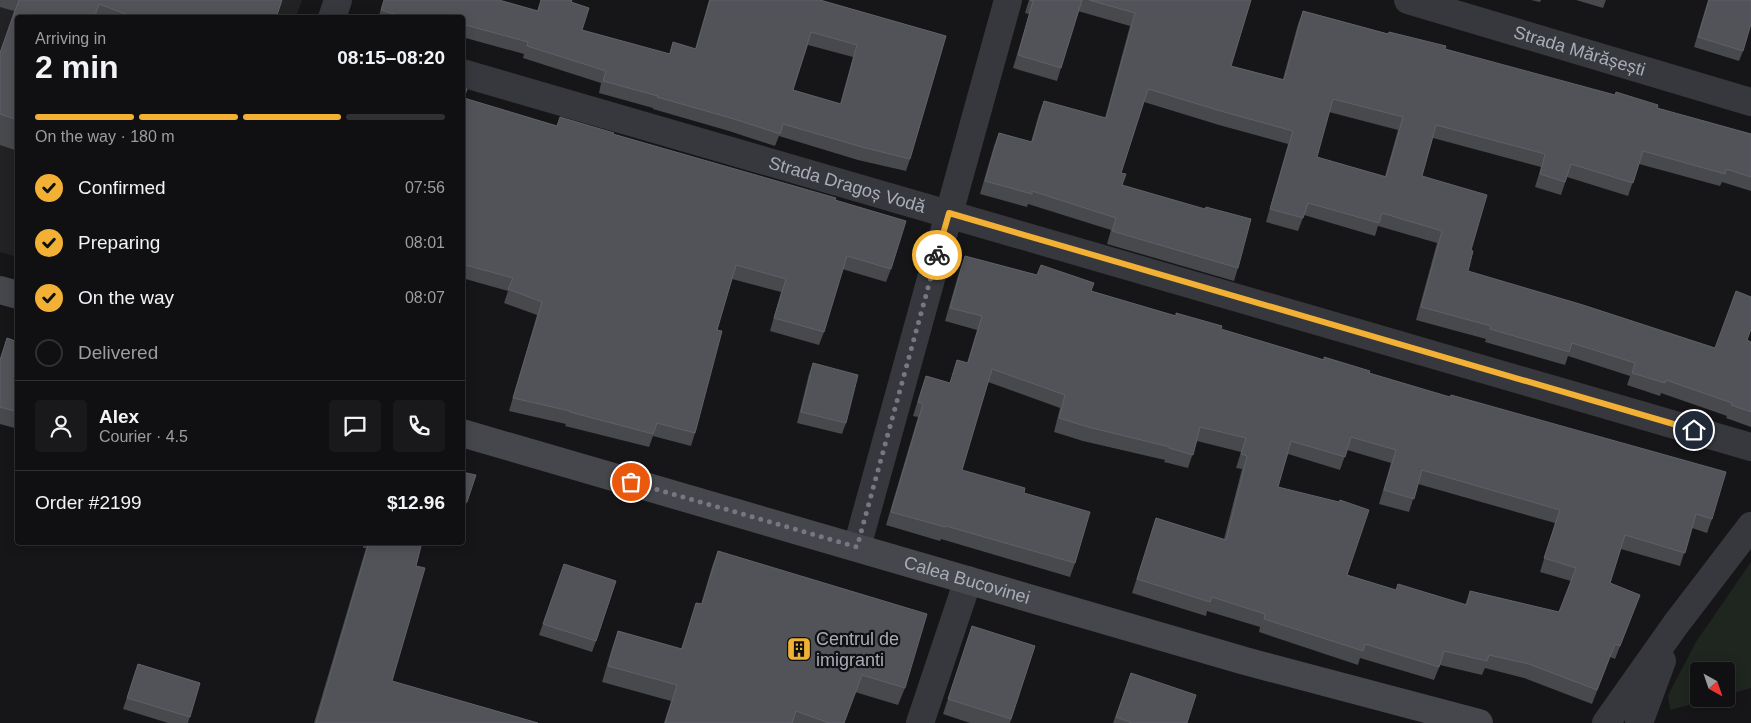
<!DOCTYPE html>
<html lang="en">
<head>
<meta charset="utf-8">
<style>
  body { margin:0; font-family:Helvetica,sans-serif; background:#19191b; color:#f1f3f6; height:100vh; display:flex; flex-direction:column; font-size:19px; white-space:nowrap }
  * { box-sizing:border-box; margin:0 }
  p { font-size:16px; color:#9c9d9f }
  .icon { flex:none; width:28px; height:28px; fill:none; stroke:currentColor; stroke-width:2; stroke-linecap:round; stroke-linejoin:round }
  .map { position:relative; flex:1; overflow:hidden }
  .side { position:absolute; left:15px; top:15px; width:450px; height:530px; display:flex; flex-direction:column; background:#101012; border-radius:5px; box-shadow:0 2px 12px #0003,0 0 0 1px #303032 }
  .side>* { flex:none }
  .needle { width:32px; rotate:140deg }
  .fabs { position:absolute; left:1690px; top:662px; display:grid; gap:10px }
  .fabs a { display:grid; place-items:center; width:45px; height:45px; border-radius:5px; background:#101012; box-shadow:0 2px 12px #0003,0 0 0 1px #303032; font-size:25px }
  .pin { position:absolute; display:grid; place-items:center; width:42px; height:42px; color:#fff; margin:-21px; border:2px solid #fff; border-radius:50%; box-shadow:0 1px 5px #0007 }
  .courier { position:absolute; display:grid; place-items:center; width:50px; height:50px; margin:-25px; border:4px solid #f2b134; border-radius:50%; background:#fff; color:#222; box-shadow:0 1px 6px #0007 }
  .overview em { font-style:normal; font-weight:700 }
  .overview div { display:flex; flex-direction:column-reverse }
  .overview { display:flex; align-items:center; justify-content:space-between; height:85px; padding:0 20px }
  h1 { font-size:32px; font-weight:700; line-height:38px }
  .bar { display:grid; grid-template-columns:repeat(4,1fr); gap:8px 5px; align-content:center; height:60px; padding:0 20px }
  .bar i { height:6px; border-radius:4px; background:#303032 }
  .bar .selected { background:#f2b134 }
  .bar p { grid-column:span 4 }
  .line { display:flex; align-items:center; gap:12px; padding:0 20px; border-top:1px solid #303032 }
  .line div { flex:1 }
  .round { display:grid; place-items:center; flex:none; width:52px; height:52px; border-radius:5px; background:#19191b }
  ol { padding:0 20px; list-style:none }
  li { display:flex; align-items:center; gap:15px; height:55px }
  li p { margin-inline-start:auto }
  li .icon { padding:5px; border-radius:50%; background:#f2b134; color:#111; stroke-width:4 }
  li:last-child { color:#9c9d9f }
  li i { width:28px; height:28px; border:2px solid #303032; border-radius:50% }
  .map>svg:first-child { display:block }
  .built { fill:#222225 }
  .green { fill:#1e261f }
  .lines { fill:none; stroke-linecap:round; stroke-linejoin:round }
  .minor { stroke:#37383d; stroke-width:28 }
  .tertiary { stroke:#37383d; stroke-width:28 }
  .secondary { stroke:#45474d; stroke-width:28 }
  .wall { fill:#47494d; fill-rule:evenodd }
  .building { fill:#525359; stroke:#5f6168; fill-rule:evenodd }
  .done { stroke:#757880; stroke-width:5; stroke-dasharray:0 9 }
  .route { stroke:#f2b134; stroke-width:6 }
  .labels { text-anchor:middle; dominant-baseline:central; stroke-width:4.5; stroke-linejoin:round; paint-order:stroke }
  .street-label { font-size:18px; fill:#a8adb8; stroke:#111113 }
  .poi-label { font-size:18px; fill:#a8adb8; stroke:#111113; text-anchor:start }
</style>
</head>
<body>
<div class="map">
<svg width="1751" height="723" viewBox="0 0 1751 723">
  <rect width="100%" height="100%" fill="#161618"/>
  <path class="built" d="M0,0H302L296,17L18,18L17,257L0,252Z"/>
  <path class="green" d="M1751,562V688L1726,695V671H1699V699H1712L1670,710L1668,695L1696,642Z"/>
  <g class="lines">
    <g class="minor">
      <path id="s1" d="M1408,0L1751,102"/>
      <path d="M332,18L338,0"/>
      <path id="s2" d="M462,73L1751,447"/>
      <path d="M857,547L1008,0"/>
      <path d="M920,723L968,580"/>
    </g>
    <path class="tertiary" d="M1606,723L1676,624L1751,526
      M1639,723L1662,661"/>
    <g class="secondary">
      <path d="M0,290L18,295"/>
      <path id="s3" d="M462,433L1245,661L1479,723"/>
    </g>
  </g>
  <path class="wall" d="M0,0H282L276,18H18V151L0,145V52L14,11L0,7Z
    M384,0H499L537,11L541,0H572L571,2L582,30L669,54L673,42L695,49L709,0H820L946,36L910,159L906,171L858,160L779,136L775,146L729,131L653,109V108L599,93L601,83L523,58L524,54L462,37V18H378ZM808,45L853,57L840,104L793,90Z
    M1029,0H1251L1231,66L1283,79L1298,24L1303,11L1445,49L1751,134V191L1722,182L1720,186L1639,164L1628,196L1567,177L1561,195L1535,187L1541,167L1433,138L1422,176L1471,250L1468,271L1715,348L1747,340L1751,342V427L1726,418L1727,416L1661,393L1660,396L1627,385L1630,376L1568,356L1565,365L1485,342L1486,339L1416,320L1437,243L1378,226L1375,236L1304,215L1298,231L1266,222L1288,144L1219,125L1144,102L1121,173L1122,185L1238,268L1234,281L1107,244L1111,230L1028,204L1027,207L980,194L994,146L999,133L1031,142L1039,114L1044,101L1105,118L1130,26L1078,11L1061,68L1057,81L1013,68L1029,14L1025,13ZM1329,112L1398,130L1385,176L1317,157Z
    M1531,0H1541L1540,2Z
    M1576,0H1606L1603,8Z
    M1708,0H1751L1743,51L1739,61L1694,47Z
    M462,87L464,98L557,126L560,117L613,134L835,200L891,269L886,282L842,269L824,332L819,345L770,331L781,292L732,279L717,330L695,433L691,446L653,436L649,447L565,426L566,424L509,411L537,315L504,303L508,291L462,278Z
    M965,256L1091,291L1369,373L1712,519L1707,533L1692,528L1680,566L1621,549L1610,583L1640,595L1615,659L1610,657L1592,704L1524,678L1485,668L1482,675L1440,665L1434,680L1360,658L1358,665L1259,632L1260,627L1207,611L1206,616L1132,593L1156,518L1224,539L1242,469L1236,468L1241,452L1197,441L1188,468L1164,462L1165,460L1083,441L1054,432L1060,408L988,382L962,470L1024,493L1075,563L1070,577L941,539L940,541L886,525L918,417L913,416L921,390L926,376L950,383L957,360L967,363L977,330L945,321L960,269ZM1347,450L1391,463L1379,504L1409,512L1418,484L1555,523L1540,572L1571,581L1559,612L1470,591L1465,605L1396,590L1347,575L1278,487L1288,454L1340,470Z
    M7,338L18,342V429L0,424V358Z
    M813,363L846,423L842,434L797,423L809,374Z
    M462,472L467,502L462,515Z
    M364,542H422L416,566L392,681L538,723H314L366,548H363Z
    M718,551L905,688L898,705L855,692L844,723H664L671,701L602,682L612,648L618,631L681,649L696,603L701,604L712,567Z
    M560,575L596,641L592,652L539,635Z
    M972,626L1035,646L1010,723H970L943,714Z
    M138,664L200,683L188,723H168L123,709Z
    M1131,673L1187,723H1113Z"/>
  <path class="building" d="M19,0H282L276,18H136L99,4L94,18H18V120L0,114V53Z
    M384,0H499L538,11L541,0H572L571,2L589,8L582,30L670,54L673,42L696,49L710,0H820L946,36L910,159L862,147L783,124L780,134L734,119L657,97L658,96L603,81L606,71L527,46L528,42L462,24V18H440L432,15L431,18H407L381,10ZM811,32L857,45L841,104L793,90Z
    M1030,0H1082L1061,68L1018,55L1033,1Z
    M1089,0H1251L1231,66L1284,80L1303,11L1388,34L1389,32L1446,46L1445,49L1615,95L1616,92L1658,105L1657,108L1751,134V177L1726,169L1725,174L1643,151L1633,183L1571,164L1565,182L1540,174L1545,154L1436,125L1422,176L1487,195L1471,250L1473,251L1468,271L1583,305L1715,348L1736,291L1751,297V329L1747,340L1751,342V412L1731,405L1732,403L1666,380L1665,383L1632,373L1635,363L1572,343L1569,352L1490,329L1491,326L1421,307L1442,231L1382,213L1379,223L1308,203L1303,218L1270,209L1293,131L1224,112L1148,89L1121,173L1126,174L1122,185L1205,209L1206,207L1251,219L1238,268L1112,231L1116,218L1032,191V194L985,181L999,133L1032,142L1044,101L1106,118L1135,13ZM1333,99L1403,117L1386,177L1317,157Z
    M1709,0H1751V24L1743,51L1698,37Z
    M462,87L467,89L464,98L557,126L560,117L614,133L613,134L836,198L835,200L906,221L891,269L847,256L824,332L774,318L786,279L736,265L717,330L722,331L695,433L657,423L653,434L570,412V411L513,398L542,302L508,289L513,278L465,265L462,272Z
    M965,256L1037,275L1041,265L1094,283L1091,291L1176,316V313L1222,326L1221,329L1324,360V357L1370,371L1369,373L1450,397L1451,395L1726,472L1712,519L1696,514L1685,553L1625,535L1610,583L1640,595L1620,646L1615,644L1597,690L1529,664L1489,655L1487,661L1444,651L1439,667L1365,644L1363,651L1264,619L1265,614L1212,597L1210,602L1137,579L1156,518L1226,540L1247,456L1241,454L1246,438L1200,427L1193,455L1169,448L1170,447L1088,427L1059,418L1065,395L992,369L962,470L1025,488L1024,493L1090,512L1075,563L946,526L945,527L891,512L923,404L918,402L926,376L950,383L957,360L968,363L982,316L950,308ZM1351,437L1396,450L1384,490L1414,499L1422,470L1560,510L1544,558L1576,568L1559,612L1470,591L1467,605L1398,584L1396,590L1347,575L1369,510L1340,500L1339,502L1278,487L1291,441L1345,457Z
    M7,338L18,342V412L0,407V361Z
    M813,363L858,375L846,423L801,412Z
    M462,472L476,475L467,502L462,501Z
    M369,542H422L416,566L425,568L392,681L538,723H316Z
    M718,551L927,614L905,688L862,675L844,723H829L796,711L792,723H665L677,685L608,666L618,631L682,649L696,603L702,604Z
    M564,564L616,581L596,641L543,624Z
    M972,626L1035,646L1011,719L948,699Z
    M138,664L200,683L190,717L127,698Z
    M1131,673L1196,695L1187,723H1132L1116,717Z"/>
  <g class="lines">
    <path class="done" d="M631,482L857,547L937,255"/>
    <path class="route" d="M937,255L949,213L1694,430"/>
  </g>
  <defs>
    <symbol id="building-square" viewBox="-11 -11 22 22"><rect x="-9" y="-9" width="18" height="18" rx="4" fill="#f2b134" stroke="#111113"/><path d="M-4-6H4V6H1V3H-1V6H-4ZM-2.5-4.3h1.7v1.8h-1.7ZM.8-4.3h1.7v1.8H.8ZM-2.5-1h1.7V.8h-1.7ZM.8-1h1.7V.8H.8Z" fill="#111"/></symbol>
  </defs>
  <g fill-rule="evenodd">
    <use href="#building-square" x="785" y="635" width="28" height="28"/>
  </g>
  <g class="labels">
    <g class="street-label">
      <text stroke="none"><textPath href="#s1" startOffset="179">Strada Mărășești</textPath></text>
      <text stroke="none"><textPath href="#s2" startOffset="401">Strada Dragoș Vodă</textPath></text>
      <text stroke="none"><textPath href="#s3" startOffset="526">Calea Bucovinei</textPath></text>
    </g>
    <g class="poi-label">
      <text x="816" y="639">Centrul de<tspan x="816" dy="21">imigranti</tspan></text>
    </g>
  </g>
</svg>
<div class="fabs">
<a><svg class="needle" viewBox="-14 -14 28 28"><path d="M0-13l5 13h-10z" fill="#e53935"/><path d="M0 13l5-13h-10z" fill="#9c9d9f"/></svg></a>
</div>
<div class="pin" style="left:631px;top:482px;background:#ea580c"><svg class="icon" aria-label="bag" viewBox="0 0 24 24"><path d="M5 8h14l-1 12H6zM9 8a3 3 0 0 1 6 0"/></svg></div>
<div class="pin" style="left:1694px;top:430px;background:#1f2937"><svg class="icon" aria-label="home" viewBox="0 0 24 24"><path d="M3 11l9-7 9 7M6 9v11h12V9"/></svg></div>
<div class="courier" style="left:937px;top:255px"><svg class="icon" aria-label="bike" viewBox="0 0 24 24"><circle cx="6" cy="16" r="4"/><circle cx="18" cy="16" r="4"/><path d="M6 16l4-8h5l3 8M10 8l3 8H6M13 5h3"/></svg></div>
<section class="side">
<div class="overview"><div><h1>2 min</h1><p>Arriving in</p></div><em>08:15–08:20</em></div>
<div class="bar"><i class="selected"></i><i class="selected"></i><i class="selected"></i><i></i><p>On the way · 180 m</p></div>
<ol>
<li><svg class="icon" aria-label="check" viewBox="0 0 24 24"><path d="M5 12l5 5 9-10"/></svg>Confirmed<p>07:56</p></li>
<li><svg class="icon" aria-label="check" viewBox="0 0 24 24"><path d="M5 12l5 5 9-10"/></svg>Preparing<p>08:01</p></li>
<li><svg class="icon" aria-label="check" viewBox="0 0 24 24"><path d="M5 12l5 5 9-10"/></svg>On the way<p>08:07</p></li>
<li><i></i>Delivered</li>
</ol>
<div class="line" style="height:90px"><a class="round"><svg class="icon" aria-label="person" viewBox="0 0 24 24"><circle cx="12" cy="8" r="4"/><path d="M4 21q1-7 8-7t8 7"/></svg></a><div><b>Alex</b><p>Courier · 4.5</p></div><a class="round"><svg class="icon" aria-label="chat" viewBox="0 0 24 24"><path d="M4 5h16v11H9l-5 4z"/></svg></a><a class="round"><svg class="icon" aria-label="phone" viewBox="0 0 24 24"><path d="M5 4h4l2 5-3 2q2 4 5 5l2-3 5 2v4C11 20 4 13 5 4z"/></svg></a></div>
<div class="line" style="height:65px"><div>Order #2199</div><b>$12.96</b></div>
</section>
</div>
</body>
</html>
